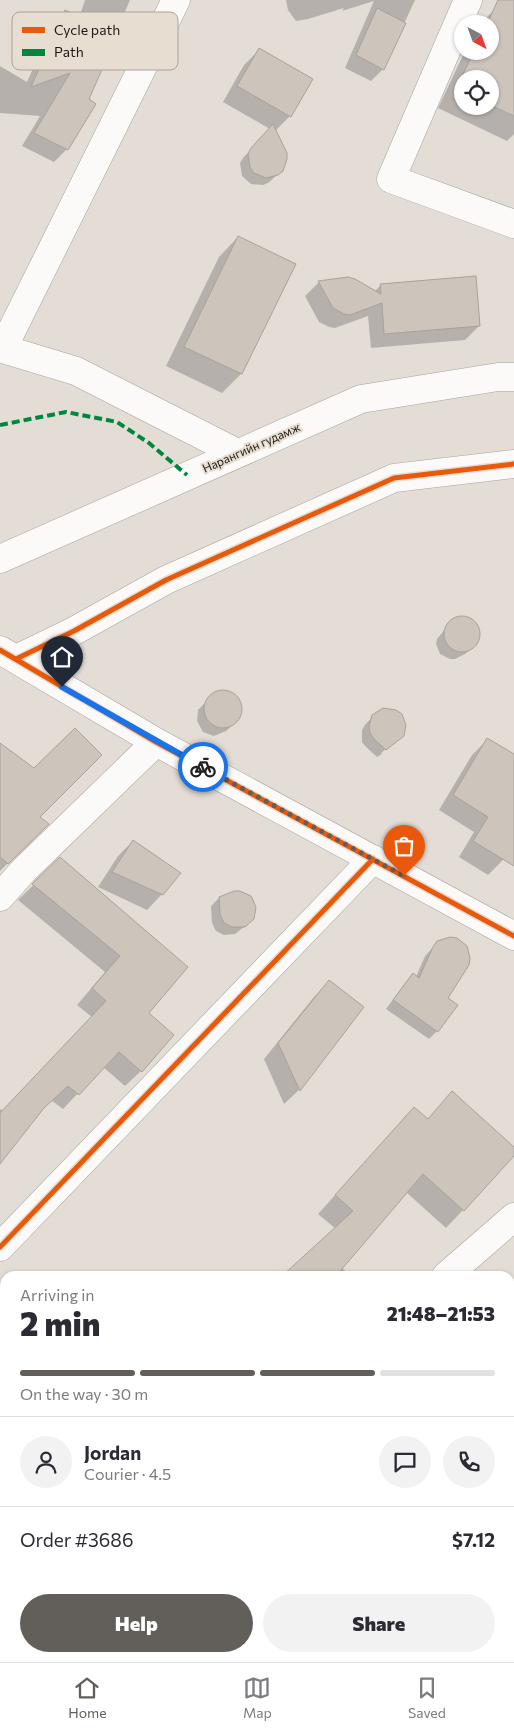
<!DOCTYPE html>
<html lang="en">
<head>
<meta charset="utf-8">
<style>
  body { margin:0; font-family:Commissioner,sans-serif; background:#f2f2f3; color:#2b2b33; height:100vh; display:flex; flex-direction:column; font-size:19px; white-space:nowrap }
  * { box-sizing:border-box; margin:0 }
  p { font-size:16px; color:#7c7c81 }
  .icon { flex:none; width:28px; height:28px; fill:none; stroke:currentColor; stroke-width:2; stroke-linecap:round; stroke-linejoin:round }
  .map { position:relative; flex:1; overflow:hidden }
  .drawer { position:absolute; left:0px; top:1271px; width:515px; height:391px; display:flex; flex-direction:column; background:#fff; border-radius:15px 15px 0 0; box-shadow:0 1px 4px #0004 }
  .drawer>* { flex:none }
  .needle { width:32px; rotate:139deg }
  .buttons { position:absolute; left:454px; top:15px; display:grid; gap:10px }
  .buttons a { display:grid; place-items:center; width:45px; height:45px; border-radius:50%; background:#fff; box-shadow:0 1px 4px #0004; font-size:25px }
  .pin { position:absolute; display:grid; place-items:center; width:42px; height:42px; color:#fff; margin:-51px -21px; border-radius:50% 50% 50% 0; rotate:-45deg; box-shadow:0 0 5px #0007 }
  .pin .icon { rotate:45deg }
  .courier { position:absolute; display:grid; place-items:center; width:50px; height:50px; margin:-25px; border:4px solid #1a73e8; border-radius:50%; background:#fff; color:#222; box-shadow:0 1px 6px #0007 }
  .headline em { font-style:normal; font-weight:800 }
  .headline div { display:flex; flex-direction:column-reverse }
  .headline { display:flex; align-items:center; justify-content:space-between; height:85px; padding:0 20px }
  h1 { font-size:32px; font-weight:800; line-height:38px }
  .bar { display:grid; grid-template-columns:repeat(4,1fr); gap:8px 5px; align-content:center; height:60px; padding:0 20px }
  .bar i { height:6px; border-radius:4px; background:#e1e1e2 }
  .bar .on { background:#625e59 }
  .bar p { grid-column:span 4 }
  .line { display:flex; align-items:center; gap:12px; padding:0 20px; border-top:1px solid #e1e1e2 }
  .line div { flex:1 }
  .round { display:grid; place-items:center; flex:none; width:52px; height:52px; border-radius:26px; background:#f2f2f3 }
  .button { display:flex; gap:10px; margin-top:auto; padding:10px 20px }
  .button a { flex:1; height:58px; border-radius:30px; background:#625e59; color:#fff; font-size:20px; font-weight:800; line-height:58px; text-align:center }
  .button a+a { background:#f2f2f3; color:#2b2b33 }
  .dock { display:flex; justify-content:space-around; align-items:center; height:70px; border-top:1px solid #e1e1e2; background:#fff; font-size:14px; color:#7c7c81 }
  .dock a { display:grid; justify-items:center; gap:2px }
  .dock .on { color:#625e59 }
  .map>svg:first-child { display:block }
  .shadow { fill:#0003; fill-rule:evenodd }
  .building { fill:#cdc4bc; stroke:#a7a29d }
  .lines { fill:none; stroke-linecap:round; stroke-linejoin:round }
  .minor-casing { stroke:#a7a39d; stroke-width:29 }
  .tertiary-casing { stroke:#a7a39d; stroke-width:29 }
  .secondary-casing { stroke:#a7a39d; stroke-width:29 }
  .minor { stroke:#fbfaf9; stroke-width:28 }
  .tertiary { stroke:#fbfaf9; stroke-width:28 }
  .secondary { stroke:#fbfaf9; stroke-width:28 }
  .quiet { stroke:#00873e; stroke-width:4; stroke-dasharray:8 4; stroke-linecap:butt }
  .cycleway-casing { stroke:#e8ddd1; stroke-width:8 }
  .cycleway { stroke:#e8590c; stroke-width:5 }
  .done { stroke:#625e59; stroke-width:5; stroke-dasharray:0 9 }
  .route { stroke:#1a73e8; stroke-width:6 }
  .labels { text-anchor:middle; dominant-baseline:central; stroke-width:4; stroke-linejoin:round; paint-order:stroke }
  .street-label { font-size:12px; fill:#1d1915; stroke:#e8ddd1 }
  .key { fill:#e8ddd1; stroke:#aba299; stroke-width:1 }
  .key-label { font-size:14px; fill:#1d1915 }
</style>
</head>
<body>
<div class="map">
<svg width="514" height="1662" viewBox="0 0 514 1662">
  <rect width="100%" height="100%" fill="#e3ddd6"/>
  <path class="shadow" d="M85,0H130L67,149L54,162L22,146L40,116L0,113V66L27,82L53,24L66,12L79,18Z
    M286,0H415L383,69L371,81L345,68L374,1L342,11L344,8L308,19L296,21L288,10Z
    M495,9L514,18V134L507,141L438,108L465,51H490V24H480ZM462,79H490V106H462Z
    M259,50L290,116L275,131L277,175L268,183L263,185L251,184L242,176L240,163L243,158L270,129L223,102L244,65Z
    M238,237L241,374L222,393L166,366L219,257Z
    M319,282L374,292L381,285L479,326L465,340L371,348L368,316L335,328L329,327L319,322L305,296Z
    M462,617L472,621L476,625L478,635L474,645L465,654L455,659H450L440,654L436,644L437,639L452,621Z
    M220,691L231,693L239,701L241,712L235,723L226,731L214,736L203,732L197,721L198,710L215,693Z
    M373,716L397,740L381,753L382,754L377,757L366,747L362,742V730L365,725Z
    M487,740L514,756V843L503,860L488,875L459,857L474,832L439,810L472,755Z
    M0,745L38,817L47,824L0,871Z
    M133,841L162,894L147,910L98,887L118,856Z
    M60,859L186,967L147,1013L172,1035L141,1071L125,1086L103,1067L63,1109L51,1100L39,1112L0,1162V1109L3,1111L92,1017L77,1005L105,972L18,900Z
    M219,898L244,927L235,934L224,935L216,931L212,923L211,906Z
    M438,942L447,999L437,1031L429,1039L386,1009L405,983L413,975L416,977L425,956Z
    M329,982L362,1007L299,1090L284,1104L264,1059L314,997Z
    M452,1093L514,1148V1154L463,1210L446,1228L406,1192L342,1268L350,1276H284L336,1229L318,1214L397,1127L427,1120Z
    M514,1288V1330L510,1324V1291Z
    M0,1441L5,1446V1490L1,1494Z
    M514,1452V1516L510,1520V1455Z
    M5,1536V1594L0,1600V1541Z
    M242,1658H333L328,1662H237Z"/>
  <path class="building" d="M498,0H514V116L490,105V79H462V92L456,89L474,51H490V24H487Z
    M377,8L406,23L384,70L356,55Z
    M65,10L98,25L100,21L119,31L89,99L96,104L68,150L34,133L70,73L31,87Z
    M259,48L313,79L291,117L237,86Z
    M273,124L287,153V159L283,171L278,175L266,178L254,173L250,167L248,154L251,148Z
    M238,236L296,264L242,374L184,347Z
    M476,276L480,326L384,334L382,303L350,315L344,314L333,308L318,281L348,277L355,279L381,294L380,284Z
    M444 634a18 18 0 1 1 36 0a18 18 0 1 1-36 0Z
    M204 709a19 19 0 1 1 38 0a19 19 0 1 1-38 0Z
    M383,708L396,710L402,714L406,725L404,736L386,750L374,739L370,733L369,727L372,715Z
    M75,728L102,755L40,817L49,824L8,864L0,857V743L34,768Z
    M487,738L514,754V866L473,841L488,817L453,795Z
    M133,840L181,873L163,895L112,872Z
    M60,857L188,967L149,1013L174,1035L142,1072L119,1052L79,1095L68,1086L44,1108L0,1164V1113L106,1001L92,988L120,956L32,884Z
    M234,891H240L251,896L256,907L254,919L245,927H232L224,923L220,914L219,897Z
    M450,937L457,938L467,946L470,958L469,965L448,998L458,1005L438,1032L393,1000L413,973L419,978L433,947L437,941Z
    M329,980L364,1007L300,1091L278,1043Z
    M452,1091L514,1147V1156L464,1211L423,1174L336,1276H282L353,1211L335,1195L414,1107L428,1119Z"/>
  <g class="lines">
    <defs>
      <path id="minor" d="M468,0L391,179L514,224
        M0,348L76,371L237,453
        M3,348L176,0
        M0,650L156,742L514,936
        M16,659L74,631L166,580L394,478L514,464
        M0,897L23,871L156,742
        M0,1247L373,859
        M510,1582L514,1578
        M409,1662L414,1658"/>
      <path id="tertiary" d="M446,1276L514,1217
        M1,1662L6,1658"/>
      <path id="secondary" d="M0,559L361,399L498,377H514"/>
    </defs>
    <use href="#minor" class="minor-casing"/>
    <use href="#tertiary" class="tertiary-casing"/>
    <use href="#secondary" class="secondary-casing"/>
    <use href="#minor" class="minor"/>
    <use href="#tertiary" class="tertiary"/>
    <use href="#secondary" class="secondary"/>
    <path class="quiet" d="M0,425L66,412L117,422L149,443L187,475"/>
    <defs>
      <path id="cycleway" d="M0,650L156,742L514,936
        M16,659L74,631L166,580L394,478L514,464
        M0,1247L373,859"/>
    </defs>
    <use href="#cycleway" class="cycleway-casing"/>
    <use href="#cycleway" class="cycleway"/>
  </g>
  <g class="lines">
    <path class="done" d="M203,767L404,876"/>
    <path class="route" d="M62,687L203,767"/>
  </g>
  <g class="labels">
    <g class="street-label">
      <text transform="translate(251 447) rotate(-24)">Нарангийн гудамж</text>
    </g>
  </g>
  <rect x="12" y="12" width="166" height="58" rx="8" class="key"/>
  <rect x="22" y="27" width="23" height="6" fill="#e8590c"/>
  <rect x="22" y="49" width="23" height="7" fill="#00873e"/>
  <g class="key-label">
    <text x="54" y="35">Cycle path</text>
    <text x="54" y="57">Path</text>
  </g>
</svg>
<div class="buttons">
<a><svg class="needle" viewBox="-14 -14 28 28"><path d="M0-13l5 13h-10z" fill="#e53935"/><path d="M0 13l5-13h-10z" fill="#7c7c81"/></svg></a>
<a><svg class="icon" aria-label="locate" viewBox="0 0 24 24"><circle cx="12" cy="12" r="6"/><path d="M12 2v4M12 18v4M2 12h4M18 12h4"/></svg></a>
</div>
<div class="pin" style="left:404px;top:876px;background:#ea580c"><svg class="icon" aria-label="bag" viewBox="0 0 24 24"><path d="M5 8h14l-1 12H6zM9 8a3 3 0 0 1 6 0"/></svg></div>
<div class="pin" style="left:62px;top:687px;background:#1f2937"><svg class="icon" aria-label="home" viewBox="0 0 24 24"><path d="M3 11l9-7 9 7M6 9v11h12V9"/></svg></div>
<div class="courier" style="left:203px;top:767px"><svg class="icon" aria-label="bike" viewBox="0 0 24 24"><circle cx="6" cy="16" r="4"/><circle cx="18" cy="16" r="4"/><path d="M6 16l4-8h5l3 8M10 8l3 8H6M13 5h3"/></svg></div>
<section class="drawer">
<div class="headline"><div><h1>2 min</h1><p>Arriving in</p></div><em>21:48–21:53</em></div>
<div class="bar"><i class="on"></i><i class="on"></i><i class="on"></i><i></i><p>On the way · 30 m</p></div>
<div class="line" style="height:90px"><a class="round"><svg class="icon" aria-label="person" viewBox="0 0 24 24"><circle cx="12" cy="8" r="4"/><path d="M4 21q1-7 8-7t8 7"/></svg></a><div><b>Jordan</b><p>Courier · 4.5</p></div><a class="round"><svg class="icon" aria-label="chat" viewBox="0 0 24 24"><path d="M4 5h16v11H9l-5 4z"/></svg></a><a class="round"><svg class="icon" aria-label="phone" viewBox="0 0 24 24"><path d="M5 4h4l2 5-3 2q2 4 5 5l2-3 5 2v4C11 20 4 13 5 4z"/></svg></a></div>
<div class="line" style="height:65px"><div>Order #3686</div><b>$7.12</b></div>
<div class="button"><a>Help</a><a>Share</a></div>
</section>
</div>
<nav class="dock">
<a class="on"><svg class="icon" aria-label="home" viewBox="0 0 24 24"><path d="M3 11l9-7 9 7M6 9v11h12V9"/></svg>Home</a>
<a><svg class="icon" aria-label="map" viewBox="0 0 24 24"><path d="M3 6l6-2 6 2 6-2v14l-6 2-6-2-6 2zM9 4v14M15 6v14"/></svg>Map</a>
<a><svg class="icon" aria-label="saved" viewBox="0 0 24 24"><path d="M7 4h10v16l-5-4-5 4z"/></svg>Saved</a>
</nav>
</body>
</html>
